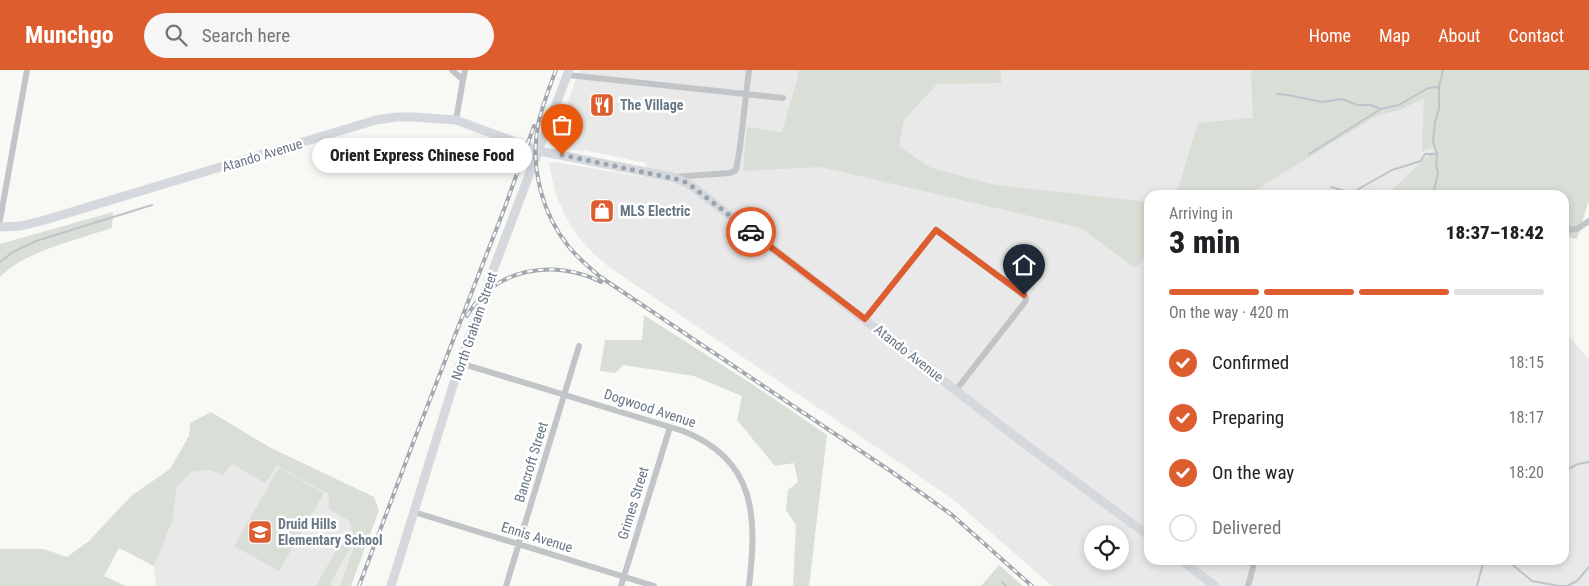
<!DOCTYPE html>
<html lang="en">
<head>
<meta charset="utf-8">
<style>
  body { margin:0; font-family:"Roboto Condensed",sans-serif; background:#f6f6f6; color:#202124; height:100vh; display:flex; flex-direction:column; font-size:19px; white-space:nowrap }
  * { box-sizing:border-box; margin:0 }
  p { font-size:16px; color:#757577 }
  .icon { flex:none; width:28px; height:28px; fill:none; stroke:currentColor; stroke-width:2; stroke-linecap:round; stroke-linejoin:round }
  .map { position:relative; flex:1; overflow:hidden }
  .details { position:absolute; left:1144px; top:120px; width:425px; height:375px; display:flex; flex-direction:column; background:#fff; border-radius:15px; box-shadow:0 2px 8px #0003 }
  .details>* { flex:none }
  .fabs { position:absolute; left:1084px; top:455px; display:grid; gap:10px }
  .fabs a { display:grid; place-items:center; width:45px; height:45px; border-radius:50%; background:#fff; box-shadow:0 2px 8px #0003; font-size:25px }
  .pin { position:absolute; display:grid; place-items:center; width:42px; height:42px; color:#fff; margin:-51px -21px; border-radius:50% 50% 50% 0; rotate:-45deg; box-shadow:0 0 5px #0007 }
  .pin .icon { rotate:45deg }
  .courier { position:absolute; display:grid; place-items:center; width:50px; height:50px; margin:-25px; border:4px solid #de5d2f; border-radius:50%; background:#fff; color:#222; box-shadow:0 1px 6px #0007 }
  .bubble { position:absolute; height:35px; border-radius:18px; background:#fff; box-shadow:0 2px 8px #0003; font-size:16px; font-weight:800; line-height:35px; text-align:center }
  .headline em { font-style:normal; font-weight:800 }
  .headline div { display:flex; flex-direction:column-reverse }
  .headline { display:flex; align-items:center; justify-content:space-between; height:85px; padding:0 25px }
  h1 { font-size:32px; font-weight:800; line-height:38px }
  .bar { display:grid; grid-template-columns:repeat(4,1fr); gap:8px 5px; align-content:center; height:60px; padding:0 25px }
  .bar i { height:6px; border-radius:4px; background:#e0e0e0 }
  .bar .selected { background:#de5d2f }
  .bar p { grid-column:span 4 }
  ol { padding:0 25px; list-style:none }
  li { display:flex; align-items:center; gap:15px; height:55px }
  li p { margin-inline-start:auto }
  li .icon { padding:5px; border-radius:50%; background:#de5d2f; color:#fff; stroke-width:4 }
  li:last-child { color:#757577 }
  li i { width:28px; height:28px; border:2px solid #e0e0e0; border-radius:50% }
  header { display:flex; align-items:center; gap:30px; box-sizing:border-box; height:70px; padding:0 25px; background:#de5d2f; color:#fff }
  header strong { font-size:24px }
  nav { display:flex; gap:28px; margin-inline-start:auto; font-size:18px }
  .search { width:350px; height:45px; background:#f6f6f6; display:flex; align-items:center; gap:12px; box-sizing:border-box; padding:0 18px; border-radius:28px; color:#757577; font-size:19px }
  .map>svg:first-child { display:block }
  .built { fill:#e8e9e8; fill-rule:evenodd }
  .green { fill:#d9ded6 }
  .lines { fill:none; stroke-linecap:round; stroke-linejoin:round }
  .stream { stroke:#bbc5ca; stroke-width:2 }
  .street { stroke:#c1c5c8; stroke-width:6 }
  .secondary { stroke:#d5d9dd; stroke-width:9 }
  .rail-casing { stroke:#a2a8ae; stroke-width:4 }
  .rail { stroke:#fff; stroke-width:2; stroke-dasharray:5.5; stroke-linecap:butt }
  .done { stroke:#9aa4ac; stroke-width:5; stroke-dasharray:0 9 }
  .route { stroke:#de5d2f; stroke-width:6 }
  .labels { text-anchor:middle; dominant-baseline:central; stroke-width:5; stroke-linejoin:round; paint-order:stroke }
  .poi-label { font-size:14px; font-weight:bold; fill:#687785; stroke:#fff; text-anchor:start }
  .street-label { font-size:14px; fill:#687785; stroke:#fff }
</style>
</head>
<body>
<header>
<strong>Munchgo</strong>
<div class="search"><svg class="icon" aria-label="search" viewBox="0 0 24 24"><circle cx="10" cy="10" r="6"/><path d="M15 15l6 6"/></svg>Search here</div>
<nav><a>Home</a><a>Map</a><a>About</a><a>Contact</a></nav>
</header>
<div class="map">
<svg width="1589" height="516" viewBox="0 0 1589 516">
  <rect width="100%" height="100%" fill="#f8f8f5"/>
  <path class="built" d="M579,0H1441L1439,77L1386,125H1149V490H1564V261L1589,289V516H1052L955,431L900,393L609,197L594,184L578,167L565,146L555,122L549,93L555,92L644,107L646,93L584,80L583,82L568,79L561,75L557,67L558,62ZM1092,464H1120V491H1092Z
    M232,393L265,413L277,396L328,424L329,439L349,451L355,473L340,516H156L154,496L172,452L177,417L191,402L210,400Z"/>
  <path class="green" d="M799,0H1001V13L937,14L904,50L899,76L931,98L996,115L1149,132V184L1135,198L1081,158L821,97L743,101L747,57L782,62L798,6Z
    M1251,0H1589V130L1577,169L1564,166V125H1386L1438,77L1422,81L1424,28L1400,40L1378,45L1247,125H1176L1198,53L1253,48Z
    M113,142L112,158C79,169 23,182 0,207V174Z
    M644,245L752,314L827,365L809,516H793L796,455L786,440L788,420L798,412L794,393L775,396L737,350L742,326L694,306L624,295L615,303L600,301L605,270H642Z
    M211,342L269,377L374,427L379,440L351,516H340L355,473L349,451L329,439L328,424L277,396L265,413L232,394L223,405L210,400L191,402L177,417L172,452L154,496L119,478L104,506L126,516H0V479H44L67,487L89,471L131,426L170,399L189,366L190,353Z
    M279,398L324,423L279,501L234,476Z
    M342,470L352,475L331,512L332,516H316Z
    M999,495L1023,516H981Z"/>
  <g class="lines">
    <path class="stream" d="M1277,24L1288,25L1322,32L1342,29L1357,35H1371L1381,39L1399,35L1428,18L1439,17
      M1309,84L1381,39
      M1331,117L1345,121H1355L1392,100L1421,91L1425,84H1437
      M1433,125L1438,103L1436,95L1437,84L1433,72L1435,52L1439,39V17L1443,0
      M0,192L13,182L36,171L152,135
      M1564,401L1578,394L1589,392
      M1507,490L1532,511L1559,516H1567L1577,511L1589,497
      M1002,512L1006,516
      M1477,516L1484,490"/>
    <path class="street" d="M452,0L463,10L456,50
      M568,5L783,28
      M463,10L465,0
      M673,107L730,103L736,100L740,77L749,0
      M0,150L27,0
      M1564,160L1577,159L1589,151
      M865,249L936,160L1024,225L1026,228L1025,232L956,320
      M460,293L683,361C757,390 757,448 749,516
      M414,442L654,516
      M506,516L579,276
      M621,516L670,357
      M1248,516L1255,490"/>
    <path class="secondary" d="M0,157L21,156L45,150L376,50L397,47H415L456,50L539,81L672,107L689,114L1025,374L1149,466
      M1181,490L1215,516
      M391,516L456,306L484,224L569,0"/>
    <defs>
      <path id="rail" d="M556,0C549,18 542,36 538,55C530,97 542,144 569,177C578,188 589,197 599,206L892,402L952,445L1032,516
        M467,246C494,198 554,188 601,212
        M359,516L413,373L505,137L534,56"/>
    </defs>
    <use href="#rail" class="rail-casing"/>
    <use href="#rail" class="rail"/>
  </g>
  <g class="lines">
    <path class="done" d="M562,85L681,110L689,114L751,162"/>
    <path class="route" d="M751,162L865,249L936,160L1024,225"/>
  </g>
  <defs>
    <symbol id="restaurant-square" viewBox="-11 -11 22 22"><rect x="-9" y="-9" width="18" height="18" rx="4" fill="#de5d2f" stroke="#fff"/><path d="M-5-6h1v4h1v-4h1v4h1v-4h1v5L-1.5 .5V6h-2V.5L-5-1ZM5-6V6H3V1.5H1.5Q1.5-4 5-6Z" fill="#fff"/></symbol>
    <symbol id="shop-square" viewBox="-11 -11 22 22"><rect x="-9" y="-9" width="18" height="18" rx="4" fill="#de5d2f" stroke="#fff"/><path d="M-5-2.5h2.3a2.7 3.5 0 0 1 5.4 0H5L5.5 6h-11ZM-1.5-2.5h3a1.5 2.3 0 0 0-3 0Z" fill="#fff"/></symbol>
    <symbol id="school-square" viewBox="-11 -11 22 22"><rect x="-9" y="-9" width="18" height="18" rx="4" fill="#de5d2f" stroke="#fff"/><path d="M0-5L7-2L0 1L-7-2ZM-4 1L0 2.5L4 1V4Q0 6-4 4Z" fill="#fff"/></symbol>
  </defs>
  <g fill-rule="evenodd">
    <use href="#restaurant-square" x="588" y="21" width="28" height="28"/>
    <use href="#shop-square" x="588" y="127" width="28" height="28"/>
    <use href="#school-square" x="246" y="448" width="28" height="28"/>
  </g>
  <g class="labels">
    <g class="poi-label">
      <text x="620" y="35">The Village</text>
      <text x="620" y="141">MLS Electric</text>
      <text x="278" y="454">Druid Hills<tspan x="278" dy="16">Elementary School</tspan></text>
    </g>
    <g class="street-label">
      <text transform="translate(262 85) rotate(-17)">Atando Avenue</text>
      <text transform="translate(474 256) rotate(-71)">North Graham Street</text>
      <text transform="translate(909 283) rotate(38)">Atando Avenue</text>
      <text transform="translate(650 338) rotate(18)">Dogwood Avenue</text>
      <text transform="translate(531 392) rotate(-73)">Bancroft Street</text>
      <text transform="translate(633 433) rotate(-73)">Grimes Street</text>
      <text transform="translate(537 467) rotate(17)">Ennis Avenue</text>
    </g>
  </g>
</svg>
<div class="fabs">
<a><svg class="icon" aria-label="locate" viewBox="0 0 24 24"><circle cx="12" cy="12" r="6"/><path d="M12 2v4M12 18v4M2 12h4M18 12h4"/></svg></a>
</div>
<div class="pin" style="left:562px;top:85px;background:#ea580c"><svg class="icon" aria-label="bag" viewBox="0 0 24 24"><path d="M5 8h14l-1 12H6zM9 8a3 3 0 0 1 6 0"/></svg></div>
<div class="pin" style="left:1024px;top:225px;background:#1f2937"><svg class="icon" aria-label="home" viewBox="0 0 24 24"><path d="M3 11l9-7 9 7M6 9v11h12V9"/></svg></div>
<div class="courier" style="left:751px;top:162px"><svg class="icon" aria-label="car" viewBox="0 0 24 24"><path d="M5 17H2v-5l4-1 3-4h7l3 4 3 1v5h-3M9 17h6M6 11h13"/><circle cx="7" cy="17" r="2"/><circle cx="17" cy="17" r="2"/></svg></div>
<div class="bubble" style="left:312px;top:68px;width:220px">Orient Express Chinese Food</div>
<section class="details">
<div class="headline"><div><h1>3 min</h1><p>Arriving in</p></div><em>18:37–18:42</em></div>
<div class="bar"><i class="selected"></i><i class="selected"></i><i class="selected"></i><i></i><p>On the way · 420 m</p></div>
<ol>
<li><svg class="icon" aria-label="check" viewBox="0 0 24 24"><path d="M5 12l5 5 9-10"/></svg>Confirmed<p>18:15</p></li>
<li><svg class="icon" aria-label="check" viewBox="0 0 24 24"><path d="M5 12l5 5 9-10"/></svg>Preparing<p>18:17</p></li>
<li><svg class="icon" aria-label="check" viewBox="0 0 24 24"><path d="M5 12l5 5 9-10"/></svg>On the way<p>18:20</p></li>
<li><i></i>Delivered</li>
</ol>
</section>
</div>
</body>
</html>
